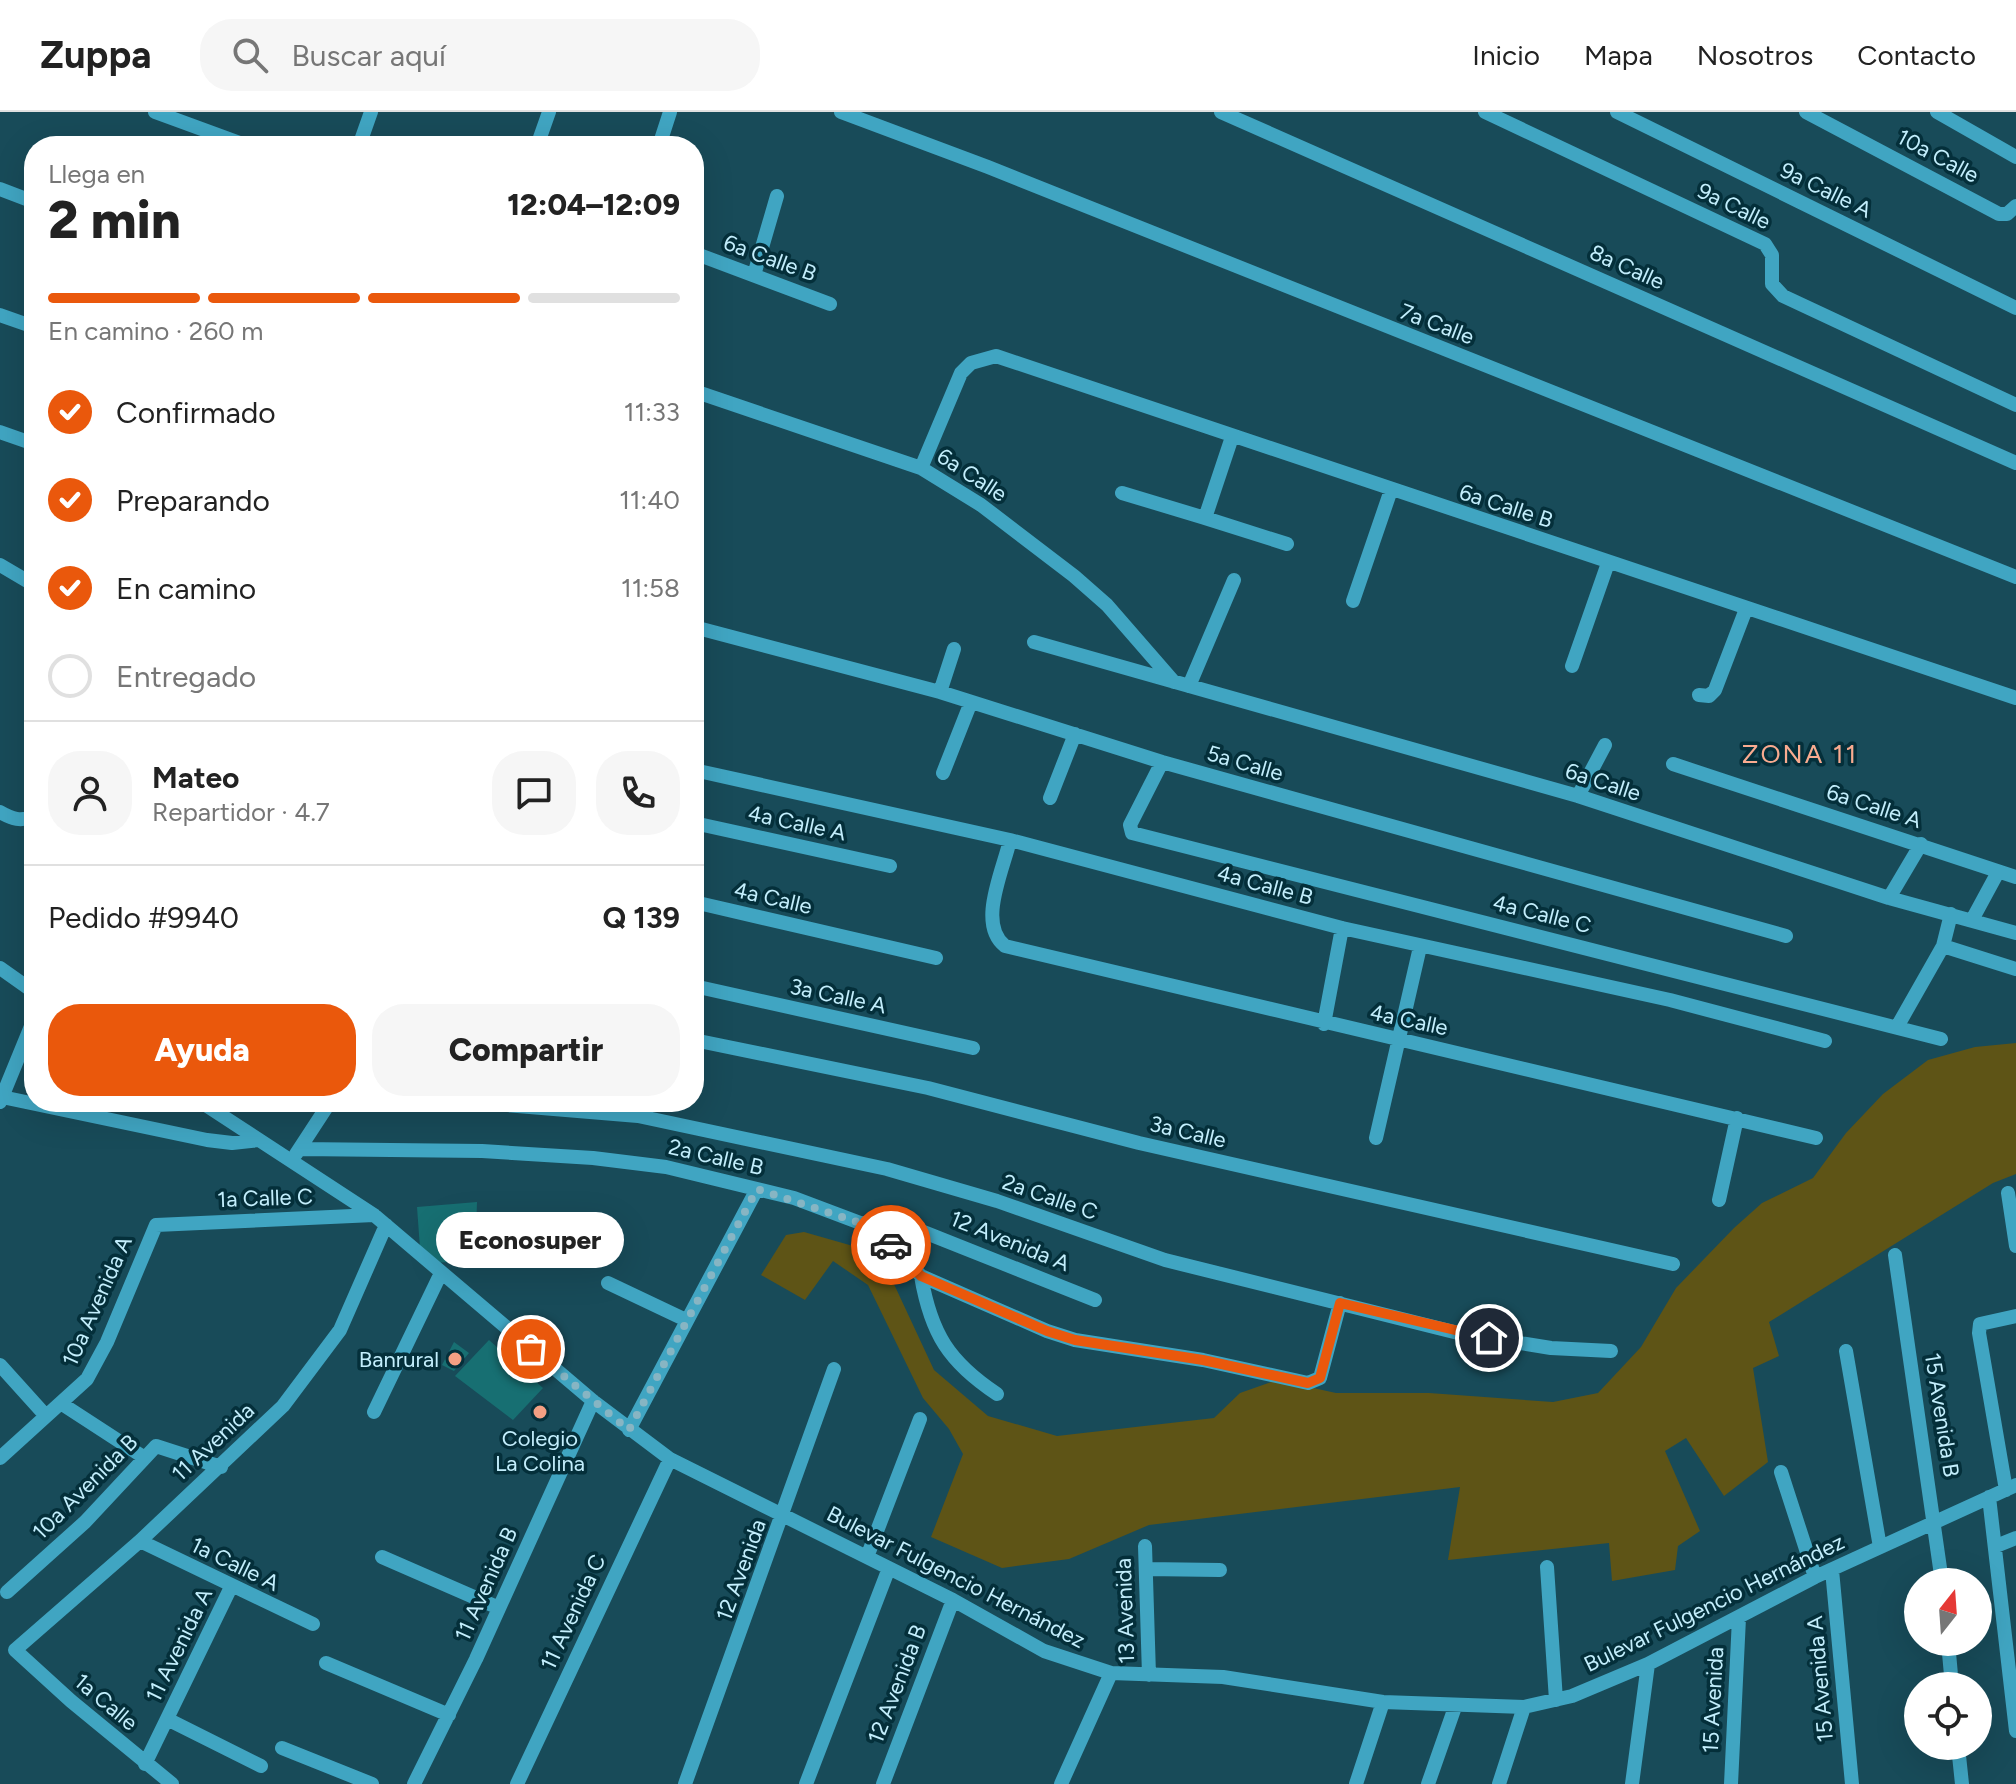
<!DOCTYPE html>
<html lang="es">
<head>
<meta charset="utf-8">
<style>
  body { margin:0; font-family:Figtree,sans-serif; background:#f6f6f6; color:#222; height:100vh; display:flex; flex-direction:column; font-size:30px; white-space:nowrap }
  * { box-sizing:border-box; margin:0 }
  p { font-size:26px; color:#767676 }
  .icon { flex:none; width:44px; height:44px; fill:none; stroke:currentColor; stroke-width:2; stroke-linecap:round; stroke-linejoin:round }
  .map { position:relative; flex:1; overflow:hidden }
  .panel { position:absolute; left:24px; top:24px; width:680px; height:976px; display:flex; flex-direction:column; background:#fff; border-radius:32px; box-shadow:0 8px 32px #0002 }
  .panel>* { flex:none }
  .needle { width:52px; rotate:17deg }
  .tools { position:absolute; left:1904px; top:1456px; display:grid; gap:16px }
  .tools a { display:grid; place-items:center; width:88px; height:88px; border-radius:50%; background:#fff; box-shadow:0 8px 32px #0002; font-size:40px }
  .pin { position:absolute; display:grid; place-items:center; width:68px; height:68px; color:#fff; margin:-34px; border:4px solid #fff; border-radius:50%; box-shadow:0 2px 8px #0007 }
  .courier { position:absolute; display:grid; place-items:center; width:80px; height:80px; margin:-40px; border:6px solid #ea580c; border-radius:50%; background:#fff; color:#222; box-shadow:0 2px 10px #0007 }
  .bubble { position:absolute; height:56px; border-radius:28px; background:#fff; box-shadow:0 8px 32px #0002; font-size:26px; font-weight:800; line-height:56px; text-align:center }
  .summary em { font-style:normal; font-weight:800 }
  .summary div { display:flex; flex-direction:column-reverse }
  .summary { display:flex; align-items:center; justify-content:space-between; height:136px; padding:0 24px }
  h1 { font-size:52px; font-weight:800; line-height:60px }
  .bar { display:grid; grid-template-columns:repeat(4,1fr); gap:12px 8px; align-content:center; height:96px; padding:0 24px }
  .bar i { height:10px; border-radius:6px; background:#e0e0e0 }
  .bar .active { background:#ea580c }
  .bar p { grid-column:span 4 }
  .line { display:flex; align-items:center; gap:20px; padding:0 24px; border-top:2px solid #e0e0e0 }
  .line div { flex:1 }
  .round { display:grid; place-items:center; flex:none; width:84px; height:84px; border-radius:32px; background:#f6f6f6 }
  ol { padding:0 24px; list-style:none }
  li { display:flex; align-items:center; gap:24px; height:88px }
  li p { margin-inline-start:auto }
  li .icon { padding:8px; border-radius:50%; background:#ea580c; color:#fff; stroke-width:4 }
  li:last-child { color:#767676 }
  li i { width:44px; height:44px; border:4px solid #e0e0e0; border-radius:50% }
  .button { display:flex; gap:16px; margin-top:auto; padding:16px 24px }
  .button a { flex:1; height:92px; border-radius:32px; background:#ea580c; color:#fff; font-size:32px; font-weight:800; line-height:92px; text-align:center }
  .button a+a { background:#f6f6f6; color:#222 }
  header { display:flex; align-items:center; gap:48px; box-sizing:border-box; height:112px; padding:0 40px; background:#fff; border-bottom:2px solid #e0e0e0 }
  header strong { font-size:38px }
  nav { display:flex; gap:44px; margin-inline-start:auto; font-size:28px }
  .search { width:560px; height:72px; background:#f6f6f6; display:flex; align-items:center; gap:20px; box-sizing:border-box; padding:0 28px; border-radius:32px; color:#767676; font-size:30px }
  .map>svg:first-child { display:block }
  .green { fill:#5e5416 }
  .building { fill:#176f72 }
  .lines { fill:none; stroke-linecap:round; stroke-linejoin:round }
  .minor { stroke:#40a5c2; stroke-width:14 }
  .done { stroke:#87b5c3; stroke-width:8; stroke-dasharray:0 14.4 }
  .route { stroke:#ea580c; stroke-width:10 }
  .poi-dot { fill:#f39f83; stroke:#042f3a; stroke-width:3 }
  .labels { text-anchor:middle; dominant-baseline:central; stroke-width:7; stroke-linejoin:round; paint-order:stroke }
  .street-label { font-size:22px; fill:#c3eefc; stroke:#042f3a }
  .poi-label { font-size:22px; fill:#c3eefc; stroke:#042f3a; text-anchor:end }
  .quarter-label { font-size:26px; letter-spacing:2px; fill:#f9ab90; stroke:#042f3a }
</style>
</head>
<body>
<header>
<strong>Zuppa</strong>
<div class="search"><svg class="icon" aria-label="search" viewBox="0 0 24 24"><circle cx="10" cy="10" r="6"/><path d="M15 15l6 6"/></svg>Buscar aquí</div>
<nav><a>Inicio</a><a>Mapa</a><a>Nosotros</a><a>Contacto</a></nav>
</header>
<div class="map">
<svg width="2016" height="1672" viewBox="0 0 2016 1672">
  <rect width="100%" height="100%" fill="#184b59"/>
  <path class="green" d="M2016,931V1062L1993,1071L1769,1210L1779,1244L1753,1256L1768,1350L1724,1384L1686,1326L1665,1339L1700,1419L1678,1434L1675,1458L1612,1469L1609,1431L1448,1448L1460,1375L1149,1413L1069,1447L1002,1456L931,1425L963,1342L949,1317L923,1286L868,1173L833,1149L805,1188L761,1163L786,1123L804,1120L853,1134L893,1170L934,1258L988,1304L1057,1324L1214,1306L1240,1281L1277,1268L1336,1281H1429L1553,1290L1598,1281L1641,1235L1676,1176L1734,1116L1762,1091L1813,1066L1846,1021L1883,982L1928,948L1975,935Z"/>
  <path class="building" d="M477,1090L475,1148L435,1151L420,1136L417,1095Z
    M489,1228L543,1276L513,1308L455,1264Z
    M454,1230L469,1241L454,1259L442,1253Z"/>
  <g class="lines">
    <path class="minor" d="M155,0L248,34
      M841,0L988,55L2016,465
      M1221,0L2016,351
      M1485,0L1765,132L1772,143V172L1783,184L2016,293
      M1617,0L2016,196
      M1806,0L1999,102H2007L2016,94
      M1937,0L2016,45
      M359,34L371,0
      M537,34L549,0
      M659,34L670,0
      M0,77L34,90
      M694,141L830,192
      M754,163L777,84
      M0,203L34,215
      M694,279L921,356L981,393L1074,464L1107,493L1174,570
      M0,320L34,332
      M1232,325L1205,406L1287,432
      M921,356L961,261L971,251L996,244L2016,586
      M1122,381L1205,406
      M0,453L34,473
      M1353,489L1391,378
      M694,515L940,580L1162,650L1786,824
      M1034,530L1578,684L1889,786L2016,821
      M1572,554L1608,451
      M1189,574L1234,468
      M940,580L954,537
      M1699,583L1709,584L1715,578L1746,497
      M1162,650L1130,713L1132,721L1941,927
      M1673,652L2016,765
      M694,658L1010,728L1342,816L1670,888L1825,929
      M943,661L971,590
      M1578,684L1605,633
      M1050,686L1075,622
      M0,700C12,707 21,710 34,704
      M694,711L890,754
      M1010,728C1003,759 977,812 1005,834L1816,1026
      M1889,786L1921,732
      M694,790L936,846
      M1972,808L1998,760
      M1943,834L2016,857
      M0,856L34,880
      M694,874L973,936
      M1324,912L1342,816
      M1897,915L1943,834L1951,802
      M694,928L928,976L1139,1031L1673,1152
      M2,985L207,1028L232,1031L259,1028
      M0,990L34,907
      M201,990L374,1103L593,1289L670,1347L953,1488L1044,1539L1111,1561L1223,1565L1383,1590L1524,1595L1572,1584L1648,1552L1815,1465L2016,1373
      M470,990L638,1004L887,1057L997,1089L1165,1148L1458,1221L1551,1236L1611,1239
      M1376,1026L1420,835
      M300,1037L482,1039L593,1046L666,1055L794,1086L863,1112L895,1136L921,1164L1047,1219L1075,1228L1203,1248L1308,1271L1320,1266L1340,1191
      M296,1042L330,990
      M2008,1081L2016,1134
      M1719,1088L1737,1006
      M863,1112L879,1106L891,1107L1095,1188
      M1895,1143L1942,1470
      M921,1164C931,1222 949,1250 997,1282
      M608,1171L686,1208
      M1846,1239L1880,1435
      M0,1253L46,1304
      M62,1292L145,1346
      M374,1300L441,1161
      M629,1318L757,1077
      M0,1346L87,1267L107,1230L156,1113L374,1103
      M1781,1360L1815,1465
      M2006,1378L1979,1221L1980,1212L2016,1204
      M1989,1385L2016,1619
      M140,1429L313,1512
      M1145,1434L1149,1563
      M1996,1434L2016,1426
      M382,1445L499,1496
      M867,1445L920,1307
      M1547,1455L1556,1588
      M1146,1457L1220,1458
      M1832,1458L1852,1672
      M7,1480L85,1410L156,1334L221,1355
      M1948,1530L1952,1574
      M326,1551L449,1603
      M167,1607L261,1654
      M1958,1634L1962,1672
      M282,1636L372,1672
      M145,1652L231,1475
      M172,1672L71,1589L15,1538L140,1429L283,1294L340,1218L386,1113
      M414,1672L476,1547L593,1289
      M517,1672L670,1347
      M685,1672L834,1257
      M806,1672L889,1456
      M883,1672L953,1488
      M1061,1672L1111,1561
      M1356,1672L1383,1590
      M1428,1672L1455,1595
      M1499,1672L1524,1595
      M1632,1672L1648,1552
      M1731,1672L1739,1506"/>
  </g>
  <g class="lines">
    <path class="done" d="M531,1237L629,1318L757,1077L863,1112L891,1133"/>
    <path class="route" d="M891,1133L921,1164L1047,1219L1075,1228L1203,1248L1308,1271L1320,1266L1340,1191L1489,1226"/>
  </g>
  <g class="poi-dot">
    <circle cx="455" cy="1247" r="8"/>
    <circle cx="540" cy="1300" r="8"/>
  </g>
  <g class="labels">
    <g class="street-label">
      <text transform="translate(1938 44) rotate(28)">10a Calle</text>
      <text transform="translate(1826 78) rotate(26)">9a Calle A</text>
      <text transform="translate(1734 94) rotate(26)">9a Calle</text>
      <text transform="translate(770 146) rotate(20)">6a Calle B</text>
      <text transform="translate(1627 155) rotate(24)">8a Calle</text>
      <text transform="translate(1437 212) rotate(21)">7a Calle</text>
      <text transform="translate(972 363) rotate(33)">6a Calle</text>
      <text transform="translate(1506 394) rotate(18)">6a Calle B</text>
      <text transform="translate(1245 651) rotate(16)">5a Calle</text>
      <text transform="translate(1603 670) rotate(18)">6a Calle</text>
      <text transform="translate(1874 694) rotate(18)">6a Calle A</text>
      <text transform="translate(797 711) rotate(12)">4a Calle A</text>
      <text transform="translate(1265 773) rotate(15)">4a Calle B</text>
      <text transform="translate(773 786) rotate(13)">4a Calle</text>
      <text transform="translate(1542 802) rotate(14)">4a Calle C</text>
      <text transform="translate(838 884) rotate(12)">3a Calle A</text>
      <text transform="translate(1409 908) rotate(12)">4a Calle</text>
      <text transform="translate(1188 1020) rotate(13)">3a Calle</text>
      <text transform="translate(716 1045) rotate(13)">2a Calle B</text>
      <text transform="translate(1050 1085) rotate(19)">2a Calle C</text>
      <text transform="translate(265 1086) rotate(-2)">1a Calle C</text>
      <text transform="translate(1010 1129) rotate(22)">12 Avenida A</text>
      <text transform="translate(97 1189) rotate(-66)">10a Avenida A</text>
      <text transform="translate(1942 1303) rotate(81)">15 Avenida B</text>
      <text transform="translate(213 1330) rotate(-43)">11 Avenida</text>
      <text transform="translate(85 1375) rotate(-45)">10a Avenida B</text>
      <text transform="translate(235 1452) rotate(26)">1a Calle A</text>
      <text transform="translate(741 1458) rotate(-70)">12 Avenida</text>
      <text transform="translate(956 1465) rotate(27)">Bulevar Fulgencio Hernández</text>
      <text transform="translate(486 1472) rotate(-66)">11 Avenida B</text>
      <text transform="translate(1714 1491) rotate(-26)">Bulevar Fulgencio Hernández</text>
      <text transform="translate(1125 1499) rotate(-92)">13 Avenida</text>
      <text transform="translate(573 1500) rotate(-65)">11 Avenida C</text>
      <text transform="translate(179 1533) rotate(-64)">11 Avenida A</text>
      <text transform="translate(1820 1567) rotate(-95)">15 Avenida A</text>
      <text transform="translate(897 1572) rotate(-69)">12 Avenida B</text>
      <text transform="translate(1713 1588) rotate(-87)">15 Avenida</text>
      <text transform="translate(106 1590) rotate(40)">1a Calle</text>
    </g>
    <g class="poi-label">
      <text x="439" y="1247">Banrural</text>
      <text x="540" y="1326" text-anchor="middle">Colegio<tspan x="540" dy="25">La Colina</tspan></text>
    </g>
    <g class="quarter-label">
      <text x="1800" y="642">ZONA 11</text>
    </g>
  </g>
</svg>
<div class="tools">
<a><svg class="needle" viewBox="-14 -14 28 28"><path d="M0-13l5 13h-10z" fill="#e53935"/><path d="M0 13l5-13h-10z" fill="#767676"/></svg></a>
<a><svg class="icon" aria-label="locate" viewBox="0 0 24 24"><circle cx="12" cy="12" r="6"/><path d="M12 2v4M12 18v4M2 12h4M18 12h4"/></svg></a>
</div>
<div class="pin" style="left:531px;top:1237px;background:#ea580c"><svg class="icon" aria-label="bag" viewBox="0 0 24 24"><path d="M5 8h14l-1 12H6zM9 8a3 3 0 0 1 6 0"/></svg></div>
<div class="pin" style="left:1489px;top:1226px;background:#1f2937"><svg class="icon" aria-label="home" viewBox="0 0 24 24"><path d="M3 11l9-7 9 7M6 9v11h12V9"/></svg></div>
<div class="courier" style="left:891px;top:1133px"><svg class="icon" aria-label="car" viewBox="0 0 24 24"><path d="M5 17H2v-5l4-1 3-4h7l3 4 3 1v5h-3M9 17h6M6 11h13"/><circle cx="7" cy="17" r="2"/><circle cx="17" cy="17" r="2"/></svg></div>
<div class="bubble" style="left:436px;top:1100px;width:188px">Econosuper</div>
<section class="panel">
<div class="summary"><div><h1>2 min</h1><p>Llega en</p></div><em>12:04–12:09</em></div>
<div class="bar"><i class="active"></i><i class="active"></i><i class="active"></i><i></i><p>En camino · 260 m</p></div>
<ol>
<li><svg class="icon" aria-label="check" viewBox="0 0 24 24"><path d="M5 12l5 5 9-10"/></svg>Confirmado<p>11:33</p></li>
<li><svg class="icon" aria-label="check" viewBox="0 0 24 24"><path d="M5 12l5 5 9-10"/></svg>Preparando<p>11:40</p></li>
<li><svg class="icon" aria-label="check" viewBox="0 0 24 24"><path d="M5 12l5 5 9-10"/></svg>En camino<p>11:58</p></li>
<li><i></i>Entregado</li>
</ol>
<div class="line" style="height:144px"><a class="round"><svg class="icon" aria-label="person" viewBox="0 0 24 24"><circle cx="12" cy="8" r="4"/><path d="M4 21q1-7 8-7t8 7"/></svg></a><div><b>Mateo</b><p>Repartidor · 4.7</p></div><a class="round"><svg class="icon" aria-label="chat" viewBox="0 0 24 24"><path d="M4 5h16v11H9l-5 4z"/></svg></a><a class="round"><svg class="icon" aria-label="phone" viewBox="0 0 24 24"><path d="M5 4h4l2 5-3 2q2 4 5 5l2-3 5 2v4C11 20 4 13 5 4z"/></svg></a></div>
<div class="line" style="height:104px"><div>Pedido #9940</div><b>Q 139</b></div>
<div class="button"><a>Ayuda</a><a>Compartir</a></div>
</section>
</div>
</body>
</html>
